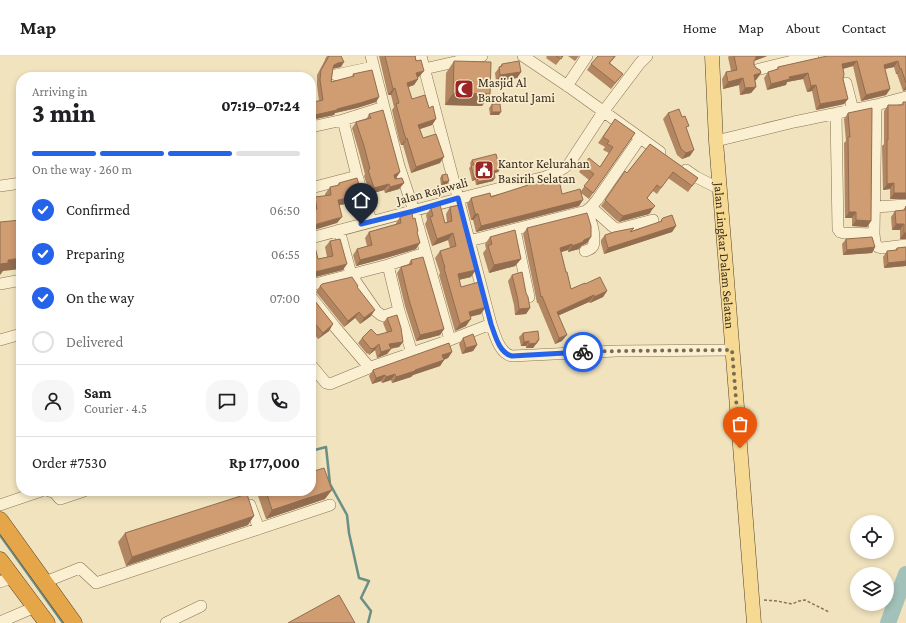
<!DOCTYPE html>
<html lang="en">
<head>
<meta charset="utf-8">
<style>
  body { margin:0; font-family:"Crimson Pro",serif; background:#f6f6f6; color:#202124; height:100vh; display:flex; flex-direction:column; font-size:15px; white-space:nowrap }
  * { box-sizing:border-box; margin:0 }
  p { font-size:13px; color:#757577 }
  .icon { flex:none; width:22px; height:22px; fill:none; stroke:currentColor; stroke-width:2; stroke-linecap:round; stroke-linejoin:round }
  .map { position:relative; flex:1; overflow:hidden }
  .sheet { position:absolute; left:16px; top:16px; width:300px; height:424px; display:flex; flex-direction:column; background:#fff; border-radius:16px; box-shadow:0 2px 6px #0003 }
  .sheet>* { flex:none }
  .fabs { position:absolute; left:850px; top:459px; display:grid; gap:8px }
  .fabs a { display:grid; place-items:center; width:44px; height:44px; border-radius:50%; background:#fff; box-shadow:0 2px 6px #0003; font-size:20px }
  .pin { position:absolute; display:grid; place-items:center; width:34px; height:34px; color:#fff; margin:-41px -17px; border-radius:50% 50% 50% 0; rotate:-45deg; box-shadow:0 0 4px #0007 }
  .pin .icon { rotate:45deg }
  .courier { position:absolute; display:grid; place-items:center; width:40px; height:40px; margin:-20px; border:3px solid #2563eb; border-radius:50%; background:#fff; color:#222; box-shadow:0 1px 5px #0007 }
  .headline em { font-style:normal; font-weight:800 }
  .headline div { display:flex; flex-direction:column-reverse }
  .headline { display:flex; align-items:center; justify-content:space-between; height:68px; padding:0 16px }
  h1 { font-size:26px; font-weight:800; line-height:30px }
  .bar { display:grid; grid-template-columns:repeat(4,1fr); gap:6px 4px; align-content:center; height:48px; padding:0 16px }
  .bar i { height:5px; border-radius:3px; background:#e0e0e0 }
  .bar .current { background:#2563eb }
  .bar p { grid-column:span 4 }
  .line { display:flex; align-items:center; gap:10px; padding:0 16px; border-top:1px solid #e0e0e0 }
  .line div { flex:1 }
  .round { display:grid; place-items:center; flex:none; width:42px; height:42px; border-radius:16px; background:#f6f6f6 }
  ol { padding:0 16px; list-style:none }
  li { display:flex; align-items:center; gap:12px; height:44px }
  li p { margin-inline-start:auto }
  li .icon { padding:4px; border-radius:50%; background:#2563eb; color:#fff; stroke-width:4 }
  li:last-child { color:#757577 }
  li i { width:22px; height:22px; border:2px solid #e0e0e0; border-radius:50% }
  header { display:flex; align-items:center; gap:24px; box-sizing:border-box; height:56px; padding:0 20px; background:#fff; border-bottom:1px solid #e0e0e0 }
  header strong { font-size:19px }
  nav { display:flex; gap:22px; margin-inline-start:auto; font-size:14px }
  .map>svg:first-child { display:block }
  .lines { fill:none; stroke-linecap:round; stroke-linejoin:round }
  .stream { stroke:#698f87; stroke-width:2.5 }
  .river { stroke:#a2c1b9; stroke-width:16 }
  .minor-casing { stroke:#897356; stroke-width:12 }
  .major-casing { stroke:#56402b; stroke-width:15 }
  .highway-casing { stroke:#56402b; stroke-width:17 }
  .path { stroke:#897356; stroke-width:1.5; stroke-dasharray:3 2; stroke-linecap:butt }
  .minor { stroke:#faefd1; stroke-width:11 }
  .major { stroke:#f6da93; stroke-width:14 }
  .highway { stroke:#e5a549; stroke-width:16 }
  .wall { fill:#b38662 }
  .shaded-wall { fill:#926d50 }
  .building { fill:#d09c72; stroke:#926d50 }
  .done { stroke:#786b54; stroke-width:4; stroke-dasharray:0 7.2 }
  .route { stroke:#2563eb; stroke-width:5 }
  .labels { text-anchor:middle; dominant-baseline:central; stroke-width:3.5; stroke-linejoin:round; paint-order:stroke }
  .poi-label { font-size:13px; fill:#372a1b; stroke:#f7ecce; text-anchor:start }
  .street-label { font-size:13px; fill:#372a1b; stroke:#f7ecce }
</style>
</head>
<body>
<header>
<strong>Map</strong>
<nav><a>Home</a><a>Map</a><a>About</a><a>Contact</a></nav>
</header>
<div class="map">
<svg width="906" height="567" viewBox="0 0 906 567">
  <rect width="100%" height="100%" fill="#f0e3be"/>
  <g class="lines">
    <path class="stream" d="M311,395L326,391L330,428L347,459L349,477L359,522L369,525L361,542L371,555L368,567
      M0,479L63,567"/>
    <path class="river" d="M888,567L906,518"/>
    <defs>
      <path id="minor" d="M371,0L399,110L414,155L450,284
        M421,0L491,268C495,279 499,297 512,300L616,295L732,294
        M523,0L572,33L660,96
        M424,13L482,0
        M756,14L813,0
        M336,19L373,11
        M846,27L853,54
        M567,30L587,0
        M876,49L874,178L875,187L878,191L882,192L906,189
        M836,57L838,173L840,176L844,177L874,178
        M343,64L357,120L371,165
        M311,71L343,64L384,51
        M716,85L794,66L876,49L906,41
        M686,114L696,121L720,133
        M0,130L21,127
        M311,132L357,120
        M591,151L612,170L615,172L619,173L653,164
        M875,151L906,149
        M339,174L351,218L356,226L376,255L381,259L384,260L399,255
        M515,174L529,241
        M311,182C389,161 467,140 545,121C554,118 562,114 569,108L603,56L640,7L647,0
        M469,185L586,155L591,151L597,144L640,82
        M585,195C588,194 592,193 593,190C594,189 594,184 594,183C594,172 591,164 586,155
        M388,209L399,255L412,297
        M0,228L21,224
        M311,229L388,209L425,197
        M311,241L335,271L369,311
        M0,284L21,278
        M311,309L326,327L330,328L374,310L450,284L491,268
        M49,435L54,436L60,443L84,435
        M0,449L41,435
        M250,449L259,473
        M0,526L13,521
        M45,526L80,512L96,527L330,449
        M0,566L35,551
        M166,567L201,550"/>
      <g id="major">
        <path id="s1" d="M712,0L716,85L754,567"/>
      </g>
      <path id="highway" d="M0,464L74,567
        M0,504L47,567"/>
    </defs>
    <use href="#minor" class="minor-casing"/>
    <use href="#major" class="major-casing"/>
    <use href="#highway" class="highway-casing"/>
    <path class="path" d="M764,544L777,545L792,548L799,545L805,544L829,556"/>
    <use href="#minor" class="minor"/>
    <use href="#major" class="major"/>
    <use href="#highway" class="highway"/>
  </g>
  <path class="wall" d="M327,0H341V11L333,13L331,26L352,21L353,18L379,41L376,46L357,52L335,57L334,59L311,64V48L313,46L319,45L317,29V19L325,4V3Z
    M379,0H415L419,21H418V23L414,29L408,31L412,43L429,52L436,63L432,69L420,73L423,82L440,107L411,117L403,89H401L399,84L392,54L394,51L391,39H388Z
    M546,0H563L556,9L546,2L547,1Z
    M568,0H579L575,5Z
    M616,0L610,7L623,18L611,33L587,14L591,8Z
    M729,0H767L754,5V9L761,17L756,24H755L756,31L751,37L740,39L739,29L723,33L722,23L726,16L731,15L728,1Z
    M906,0V34L903,35L897,18H896L894,11L885,13L890,33L886,39L861,45L853,10L843,13V23L848,43L844,48L816,54L812,35L807,36L803,23L787,26L786,29L767,34L764,22L768,16L776,14L778,11Z
    M454,5L490,38L482,50L445,49L446,17Z
    M502,8L521,16L517,22L496,25L495,17Z
    M903,46H906V143H890V133L883,134L882,90L884,88V55L888,49H902Z
    M492,48L499,59H490L489,52Z
    M668,57L686,74L690,100L682,103L677,99L663,63Z
    M848,57L871,165L867,171L852,170V162H845L844,87L846,85L844,63Z
    M369,58L400,116L396,122L395,123L404,127L399,133L385,137L384,134L370,138L364,120L365,118L359,96L352,72L356,66L366,64Z
    M615,63L635,77L589,143L581,137L579,150L476,176L473,164H471L467,148L471,142L491,141L526,130L527,128L546,126L562,138L581,135L589,124L579,116L583,110L600,111L609,97L603,94L605,91L598,87Z
    M650,88L698,122L688,136L668,122L657,138L653,135L647,142L651,156L649,158L619,166L616,164L601,150L625,115L627,117Z
    M472,104L500,113L498,116L494,117L493,125L476,129L475,124L472,125L469,112L471,110L470,107Z
    M442,119L449,125L447,128L441,129L440,122Z
    M339,127L358,146L339,149L337,167L311,154V147L315,141L325,140V138L330,131L337,130Z
    M906,150V183H900V174H892L891,161L895,155L903,154Z
    M450,151L471,221L459,224L461,231L481,258L470,261L466,270L455,275L439,219L440,217L435,202L440,195L450,192L448,184L432,190L425,168L427,164L426,159L431,152L445,167L447,166L446,158Z
    M400,161L413,163L417,176L416,193L386,202L356,210L353,199L357,193L367,190L365,182L369,176L396,168V167Z
    M663,162L676,170L672,176L604,198L601,187V184L605,179L634,172L631,175L660,166Z
    M527,172L591,181L587,187L581,190L579,193L568,196V194L561,196L566,216L571,233L585,228L607,235L603,241L590,247L589,246L559,259L562,285L555,288L538,247H537L523,178Z
    M490,181L521,203L515,210L489,217L483,197L486,193L485,188Z
    M846,183L875,191L872,197L843,199L842,188Z
    M330,185L343,214L311,222V192L318,203L327,201L325,191Z
    M906,191V210L884,212L883,201L887,195L895,194L897,192Z
    M411,204L444,273L440,279L429,282L416,285L405,250L397,217L401,211L408,209Z
    M512,219L526,237L530,252L526,258L515,259L514,249L508,225Z
    M320,230L357,231L371,260L360,268L355,262L344,271L316,236Z
    M311,240L333,268L329,275L318,283L311,274Z
    M387,262L403,286L399,291L391,293L387,298L377,302L375,294L369,299L368,297L367,298L358,287L362,282L387,277L383,267Z
    M523,277L539,284L533,292H526V290H521L519,281Z
    M463,282L477,289L473,295L462,298L459,288Z
    M452,296L448,302L444,304L440,310L413,319L411,321L392,327L391,324L382,327L381,325L372,328L369,320L373,314Z
    M262,435H266L325,443L266,463L258,440Z
    M248,469L126,510L118,486L125,477Z"/>
  <path class="shaded-wall" d="M755,0H767L751,6Z
    M857,5L853,10L838,14L842,8Z
    M898,5L894,11L879,14L884,9Z
    M344,6L341,11L334,12L331,14L334,9L338,7Z
    M901,12L897,18H896L900,13Z
    M424,15L419,21L412,23L416,17Z
    M521,16L517,22L496,25L500,19Z
    M761,17L756,24L749,26L754,19Z
    M808,17L803,23L787,26L786,29L767,34L771,28L789,21Z
    M743,22L739,29L723,33L728,26Z
    M418,23L414,29L403,33L407,27Z
    M816,29L812,35L807,36L811,30Z
    M906,30V34L903,35Z
    M756,31L751,37L740,39L745,32Z
    M395,32L391,39H388L393,33Z
    M890,33L886,39L861,45L866,39Z
    M453,37L490,38L482,50L445,49Z
    M379,41L376,46L357,52L335,57L334,59L311,64L315,59Z
    M848,43L844,48L816,54L820,48Z
    M492,56H501L499,59H490Z
    M436,63L432,69L414,75L418,69Z
    M407,82L403,89H401L406,83Z
    M694,94L690,100L682,103L686,97Z
    M444,101L440,107L411,117L416,111Z
    M500,113L498,116L492,118L494,115Z
    M400,116L396,122L390,125L394,119Z
    M477,121L475,124L472,125L474,122Z
    M495,122L493,125L476,129L478,126Z
    M449,125L447,128L441,129L443,126Z
    M404,127L399,133L385,137L390,131Z
    M894,127L890,133L883,134L887,128Z
    M389,128L384,134L370,138L374,132Z
    M894,137H906V143H890Z
    M362,139L358,146L334,150L338,144Z
    M583,144L579,150L476,176L481,170Z
    M655,150L649,158L619,166L623,160Z
    M849,156H856L852,162H845Z
    M475,158H478L473,164H471Z
    M342,161L337,167L311,175V171L314,169Z
    M856,164L871,165L867,171L852,170Z
    M896,168H904L900,174H892Z
    M676,170L672,176L604,198L608,192Z
    M453,177L448,184L432,190L437,183Z
    M904,177H906V183H900Z
    M591,181L587,187L581,190L579,193L568,196L572,190Z
    M420,187L416,193L386,202L356,210L360,204Z
    M572,188L568,194L555,198L560,192Z
    M875,191L872,197L843,199L847,194Z
    M21,202V213L3,215L0,219V208L8,204Z
    M521,203L515,210L489,217L494,209Z
    M906,205V210L884,212L888,207Z
    M347,208L343,214L311,222V217Z
    M476,214L471,221L453,225L458,218Z
    M607,235L603,241L590,247L594,241Z
    M594,239L589,246L553,262L557,256Z
    M486,251L481,258L464,262L469,256Z
    M530,252L526,258L515,259L519,253Z
    M375,254L371,260L360,268L364,262Z
    M359,256L355,262L344,271L348,265Z
    M471,263L466,270L455,275L460,268Z
    M333,268L329,275L318,283L323,277Z
    M444,273L440,279L429,282L433,276Z
    M433,276L429,282L416,285L420,279Z
    M567,279L562,285L555,288L559,282Z
    M539,284L533,292H526L529,288L537,285Z
    M529,285L526,290H521L524,286Z
    M403,286L399,291L385,293L389,288Z
    M379,288L375,294L369,299L373,293Z
    M477,289L473,295L462,298L466,292Z
    M391,293L387,298L377,302L381,296Z
    M452,296L448,302L438,305L442,299Z
    M444,304L440,310L413,319L411,321L392,327L396,321L415,314Z
    M395,318L391,324L382,327L386,321Z
    M385,319L381,325L372,328L376,322Z
    M332,434L325,443L266,463L272,454Z
    M254,460L248,469L126,510L132,501Z"/>
  <path class="building" d="M329,0H341L344,6L338,7L334,9L333,12L331,26L354,20L353,18L372,14L379,41L360,47L337,53V54L315,59L313,46L323,44L320,24L321,14Z
    M385,0H415L416,5L421,4L424,15L416,17L418,23L407,27L412,43L425,39L429,52L433,50L436,63L418,69L423,82L436,78L444,101L416,111L407,82L406,83L404,77L396,48L399,47L395,32L393,33Z
    M556,0H563L561,3Z
    M598,0H615L609,7L623,18L615,27L591,8Z
    M734,0H756V2L754,5V9L756,12L760,14L761,17L754,19L756,31L745,32L743,22L728,26L726,16L737,14Z
    M827,0H906V27L901,12L900,13L898,5L884,9L890,33L866,39L857,5L842,8L844,18L843,23L848,43L820,48L816,29L811,30L808,17L789,21L790,23L771,28L768,16L778,13V11Z
    M454,5L491,6L490,38L453,37Z
    M519,5L521,16L500,19L499,11L502,10V8Z
    M903,46H906V137H894V127L887,128V84H888V49H903Z
    M492,48H500L501,56H492Z
    M872,52L871,165L856,164V156H849L848,81H850L848,57Z
    M679,53L682,61L685,60L689,70L686,71L694,94L686,97L681,93L668,57Z
    M383,54L400,116L394,119L395,123L402,122L404,127L390,131L389,128L374,132L368,114L370,113L364,90L356,66L371,62L369,58Z
    M615,63L635,77L593,137L584,130L594,118L583,110L589,102L600,111L613,91L607,88L609,85L603,81Z
    M650,88L698,122L692,130L673,116L661,132L657,129L647,142L655,150L653,152L623,160L620,158L605,144L625,115L627,117Z
    M496,98L500,113L494,115L495,122L478,126L477,121L474,122L471,109H474L472,104Z
    M447,118L449,125L443,126L442,119Z
    M357,122L362,139L338,144L342,161L314,169L311,171V154L317,153L315,141L331,139L330,131L339,129V127Z
    M559,123L562,138L580,133L583,144L481,170L478,158H475L471,142L490,137L491,141L528,129L527,128L545,124L546,126Z
    M440,149L445,167L452,165L450,151L459,149L473,206H474L476,214L458,218L461,231L479,226L486,251L469,256L471,263L460,268L444,212H445L440,195L456,190L453,177L437,183L430,161L433,160L431,152Z
    M906,150V177H904V168H896L895,155L905,154Z
    M412,157L413,163L415,162L418,175L417,176L420,187L390,196L360,204L357,193L372,189L369,176L401,167L400,161Z
    M587,157L591,170V181L584,184L583,186L572,190V188L560,192L566,216H567L571,233L585,227V228L600,221L607,235L594,241V239L557,256L567,279L559,282L542,240L541,241L527,172Z
    M672,159L676,170L608,192L605,182V179L614,176L634,172L630,176L662,165L661,164L663,162Z
    M21,164V202L8,204V207L0,208V166Z
    M515,174L521,203L494,209L488,190L492,188L490,181Z
    M872,181L875,191L847,194L846,183Z
    M340,183L347,208L311,217V192L315,191L318,203L333,200L330,185Z
    M906,191V205L888,207L887,195L897,194V192Z
    M423,201L444,273L433,276L420,279L409,244L401,211L412,208L411,204Z
    M522,216L526,237L528,241L530,252L519,253L518,244L512,219Z
    M352,221L358,230L357,231L375,254L364,262L359,256L348,265L320,230L322,228Z
    M311,240L333,268L323,277L311,263Z
    M397,259L401,272L403,286L389,288L391,293L381,296L379,288L373,293L372,292L371,293L362,282L371,273L377,279L392,275L387,262Z
    M538,275L539,284L537,285V287L529,288V285L524,286L523,277Z
    M473,278L477,289L466,292L463,282Z
    M449,287L452,296L442,299L444,304L415,314V315L396,321L395,318L386,321L385,319L376,322L373,314Z
    M324,412L332,434L272,454L266,435H311V416Z
    M247,438L254,460L132,501L125,477Z
    M339,539L355,567H288Z"/>
  <g class="lines">
    <path class="done" d="M583,296L616,295L732,294L740,392"/>
    <path class="route" d="M361,168L414,155L458,142L491,268C495,279 499,297 512,300L583,296"/>
  </g>
  <defs>
    <symbol id="mosque-square" viewBox="-11 -11 22 22"><rect x="-9" y="-9" width="18" height="18" rx="4" fill="#9b2623" stroke="#f7ecce"/><path d="M3.5-4.9A6 6 0 1 0 3.5 4.9A5 5 0 1 1 3.5-4.9Z" fill="#fff"/></symbol>
    <symbol id="civic-square" viewBox="-11 -11 22 22"><rect x="-9" y="-9" width="18" height="18" rx="4" fill="#9b2623" stroke="#f7ecce"/><path d="M-.6-6.5H3V-4.5H.6V-3L4-1V1h2V6H-6V1h2V-1L-.6-3ZM-1.2 2.5V6h2.4V2.5Z" fill="#fff"/></symbol>
  </defs>
  <g fill-rule="evenodd">
    <use href="#mosque-square" x="453" y="22" width="22" height="22"/>
    <use href="#civic-square" x="473" y="103" width="22" height="22"/>
  </g>
  <g class="labels">
    <g class="poi-label">
      <text x="478" y="26">Masjid Al<tspan x="478" dy="15">Barokatul Jami</tspan></text>
      <text x="498" y="107">Kantor Kelurahan<tspan x="498" dy="15">Basirih Selatan</tspan></text>
    </g>
    <g class="street-label">
      <text transform="translate(432 135) rotate(-15)">Jalan Rajawali</text>
      <text stroke="none"><textPath href="#s1" startOffset="200">Jalan Lingkar Dalam Selatan</textPath></text>
    </g>
  </g>
</svg>
<div class="fabs">
<a><svg class="icon" aria-label="locate" viewBox="0 0 24 24"><circle cx="12" cy="12" r="6"/><path d="M12 2v4M12 18v4M2 12h4M18 12h4"/></svg></a>
<a><svg class="icon" aria-label="layers" viewBox="0 0 24 24"><path d="M12 4l9 5-9 5-9-5zM3 14l9 5 9-5"/></svg></a>
</div>
<div class="pin" style="left:740px;top:392px;background:#ea580c"><svg class="icon" aria-label="bag" viewBox="0 0 24 24"><path d="M5 8h14l-1 12H6zM9 8a3 3 0 0 1 6 0"/></svg></div>
<div class="pin" style="left:361px;top:168px;background:#1f2937"><svg class="icon" aria-label="home" viewBox="0 0 24 24"><path d="M3 11l9-7 9 7M6 9v11h12V9"/></svg></div>
<div class="courier" style="left:583px;top:296px"><svg class="icon" aria-label="bike" viewBox="0 0 24 24"><circle cx="6" cy="16" r="4"/><circle cx="18" cy="16" r="4"/><path d="M6 16l4-8h5l3 8M10 8l3 8H6M13 5h3"/></svg></div>
<section class="sheet">
<div class="headline"><div><h1>3 min</h1><p>Arriving in</p></div><em>07:19–07:24</em></div>
<div class="bar"><i class="current"></i><i class="current"></i><i class="current"></i><i></i><p>On the way · 260 m</p></div>
<ol>
<li><svg class="icon" aria-label="check" viewBox="0 0 24 24"><path d="M5 12l5 5 9-10"/></svg>Confirmed<p>06:50</p></li>
<li><svg class="icon" aria-label="check" viewBox="0 0 24 24"><path d="M5 12l5 5 9-10"/></svg>Preparing<p>06:55</p></li>
<li><svg class="icon" aria-label="check" viewBox="0 0 24 24"><path d="M5 12l5 5 9-10"/></svg>On the way<p>07:00</p></li>
<li><i></i>Delivered</li>
</ol>
<div class="line" style="height:72px"><a class="round"><svg class="icon" aria-label="person" viewBox="0 0 24 24"><circle cx="12" cy="8" r="4"/><path d="M4 21q1-7 8-7t8 7"/></svg></a><div><b>Sam</b><p>Courier · 4.5</p></div><a class="round"><svg class="icon" aria-label="chat" viewBox="0 0 24 24"><path d="M4 5h16v11H9l-5 4z"/></svg></a><a class="round"><svg class="icon" aria-label="phone" viewBox="0 0 24 24"><path d="M5 4h4l2 5-3 2q2 4 5 5l2-3 5 2v4C11 20 4 13 5 4z"/></svg></a></div>
<div class="line" style="height:52px"><div>Order #7530</div><b>Rp 177,000</b></div>
</section>
</div>
</body>
</html>
